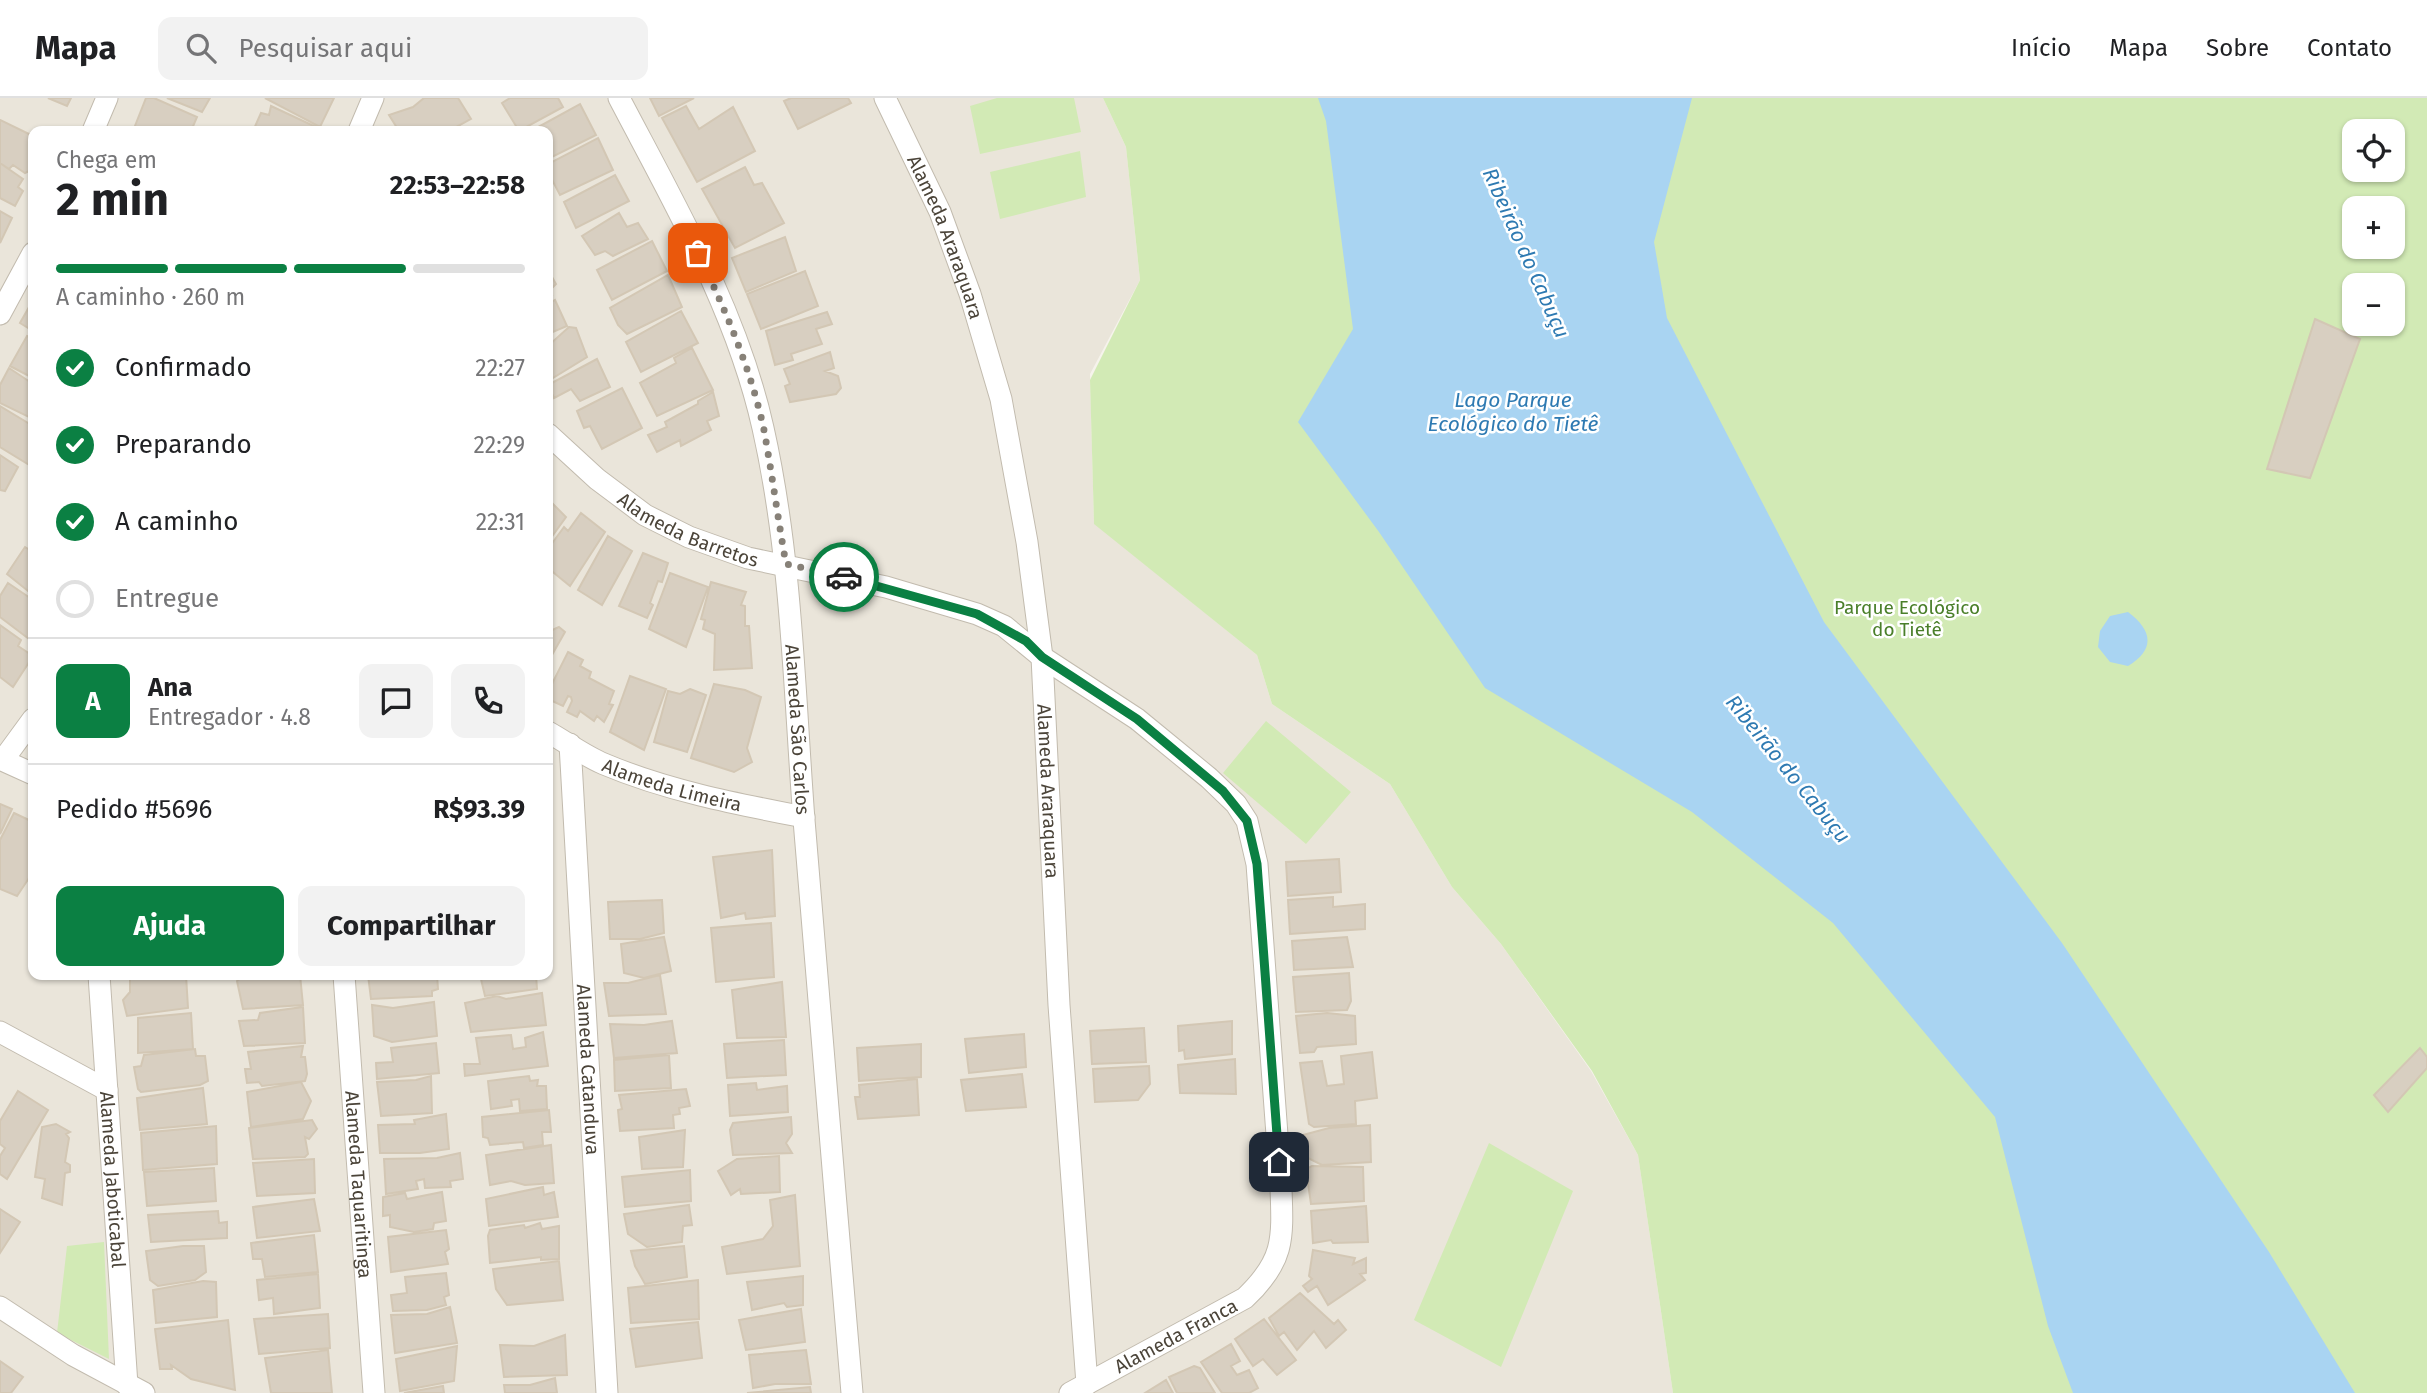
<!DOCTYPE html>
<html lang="pt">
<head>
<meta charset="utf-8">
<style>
  body { margin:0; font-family:"Fira Sans",sans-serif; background:#f2f2f2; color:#202124; height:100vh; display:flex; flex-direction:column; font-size:26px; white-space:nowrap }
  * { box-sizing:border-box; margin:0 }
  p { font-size:23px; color:#757577 }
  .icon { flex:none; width:38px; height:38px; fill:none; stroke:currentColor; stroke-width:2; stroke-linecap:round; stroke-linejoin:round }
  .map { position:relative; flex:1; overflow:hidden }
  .details { position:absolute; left:28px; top:28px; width:525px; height:854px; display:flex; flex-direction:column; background:#fff; border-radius:14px; box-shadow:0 2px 5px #0004 }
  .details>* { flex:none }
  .buttons { position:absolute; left:2342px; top:21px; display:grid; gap:14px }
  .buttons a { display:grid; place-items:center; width:63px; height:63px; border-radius:14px; background:#fff; box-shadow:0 2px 5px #0004; font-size:35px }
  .pin { position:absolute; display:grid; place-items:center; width:60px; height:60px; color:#fff; margin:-30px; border-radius:14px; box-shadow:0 4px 10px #0006 }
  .courier { position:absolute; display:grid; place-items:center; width:70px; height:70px; margin:-35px; border:5px solid #0b8043; border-radius:50%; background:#fff; color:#222; box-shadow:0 2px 9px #0007 }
  .summary em { font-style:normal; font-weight:700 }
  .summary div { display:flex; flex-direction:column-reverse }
  .summary { display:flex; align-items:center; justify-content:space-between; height:119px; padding:0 28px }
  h1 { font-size:46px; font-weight:700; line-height:52px }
  .bar { display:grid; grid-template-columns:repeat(4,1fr); gap:10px 7px; align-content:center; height:84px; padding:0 28px }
  .bar i { height:9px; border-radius:5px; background:#e0e0e0 }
  .bar .active { background:#0b8043 }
  .bar p { grid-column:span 4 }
  .line { display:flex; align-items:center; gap:18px; padding:0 28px; border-top:2px solid #e0e0e0 }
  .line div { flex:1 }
  .round { display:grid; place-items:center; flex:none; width:74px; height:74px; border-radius:14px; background:#f2f2f2 }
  ol { padding:0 28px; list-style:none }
  li { display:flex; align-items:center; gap:21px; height:77px }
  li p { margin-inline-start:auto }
  li .icon { padding:7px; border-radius:50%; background:#0b8043; color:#fff; stroke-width:4 }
  li:last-child { color:#757577 }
  li i { width:38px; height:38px; border:4px solid #e0e0e0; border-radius:50% }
  .cta { display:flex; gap:14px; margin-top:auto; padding:14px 28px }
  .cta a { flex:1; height:80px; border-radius:14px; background:#0b8043; color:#fff; font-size:28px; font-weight:700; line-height:80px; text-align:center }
  .cta a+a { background:#f2f2f2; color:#202124 }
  header { display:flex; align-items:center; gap:42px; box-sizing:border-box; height:98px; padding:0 35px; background:#fff; border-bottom:2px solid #e0e0e0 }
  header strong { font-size:33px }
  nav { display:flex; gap:38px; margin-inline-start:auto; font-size:24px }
  .search { width:490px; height:63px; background:#f2f2f2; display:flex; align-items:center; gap:18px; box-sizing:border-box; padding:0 24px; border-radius:14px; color:#757577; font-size:26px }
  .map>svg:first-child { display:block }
  .residential { fill:#eae5da; fill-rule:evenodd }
  .green { fill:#d2eab5; fill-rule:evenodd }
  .water { fill:#a9d4f2 }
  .building { fill:#d8cfc1; stroke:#d3c7b4; stroke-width:2 }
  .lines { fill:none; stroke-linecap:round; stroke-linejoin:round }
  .minor-casing { stroke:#c2bbae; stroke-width:23 }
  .minor { stroke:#fff; stroke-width:21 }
  .done { stroke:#878178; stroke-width:7; stroke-dasharray:0 12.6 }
  .route { stroke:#0b8043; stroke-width:9 }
  .labels { text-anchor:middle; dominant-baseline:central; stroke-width:5; stroke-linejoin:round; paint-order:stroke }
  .street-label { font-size:19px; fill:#4b4439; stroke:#fff }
  .park-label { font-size:19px; fill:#4a7f2a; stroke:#fff }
  .water-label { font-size:21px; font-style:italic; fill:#2e7ab2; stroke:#fff }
</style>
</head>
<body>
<header>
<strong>Mapa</strong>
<div class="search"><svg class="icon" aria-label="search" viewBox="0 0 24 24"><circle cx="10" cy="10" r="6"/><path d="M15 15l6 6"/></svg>Pesquisar aqui</div>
<nav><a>Início</a><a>Mapa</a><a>Sobre</a><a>Contato</a></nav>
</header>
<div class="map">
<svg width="2427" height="1295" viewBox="0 0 2427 1295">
  <rect width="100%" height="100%" fill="#f6f3ec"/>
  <path class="residential" d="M0,0H1103L1126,49L1140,182L1090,276L1094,425L1257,557L1272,606L1390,686L1452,789L1501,846L1591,973L1638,1057L1673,1295H0ZM33,33H548V877H33Z"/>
  <path class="green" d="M997,0H1074L1081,34L980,56L970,8Z
    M1103,0H2427V1295H1673L1638,1057L1592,973L1501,846L1452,789L1390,686L1272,606L1257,557L1094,426L1090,282L1140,182L1126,49ZM2354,33H2392V72H2354ZM2354,110H2392V149H2354ZM2354,187H2392V226H2354Z
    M1080,53L1086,99L1000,121L990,74Z
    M1266,623L1351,694L1306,746L1223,675Z
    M1489,1045L1573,1093L1501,1269L1414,1222Z
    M104,1144L109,1261L57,1235L67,1148Z"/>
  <path class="water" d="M1318,0H1692L1654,144L1667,220L1824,524L2062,845L2269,1154L2355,1295H2073L2048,1228L1995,1019L1833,825L1692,714L1485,590L1379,434L1298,324L1353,231L1326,23Z
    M2128,514C2152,532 2156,551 2128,568L2110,564L2098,549L2100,533L2110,518Z"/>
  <path class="building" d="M48,0H71L67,8Z
    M146,0H154L197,19L191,33H133Z
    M167,0H210L202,14Z
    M265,0H334L320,29Z
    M424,0H458L471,21L449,33H399L389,17L413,9Z
    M510,0H558L563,9L519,33L502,5Z
    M650,0H694L659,18Z
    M791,0H848L851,5L798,31L784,3Z
    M580,6L596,37L548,61V33H531Z
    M271,8L316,29L314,33H253L261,15L269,17Z
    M686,8L699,31L733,9L755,53L697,84L662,20Z
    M0,22L33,38V76L29,73L25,75L13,67L9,71L0,65Z
    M598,40L613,72L560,97L548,74V66Z
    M0,65L23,81L18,89L23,93L15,108L0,100Z
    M745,69L754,87L762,85L784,125L735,150L702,91Z
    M615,77L629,103L576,130L564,104Z
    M0,113L12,120L0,145Z
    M619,115L627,129L638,125L648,141L613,158L605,153L595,157L582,138Z
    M785,139L796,173L746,194L732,160Z
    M652,143L667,173L612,202L597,172Z
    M548,172L556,186L550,192L552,197L548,199Z
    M805,173L818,208L761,231L747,196Z
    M668,177L682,209L627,236L618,227L610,210Z
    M33,202V233L20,225Z
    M555,202L567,228L548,236V206Z
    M681,213L698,245L641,274L626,244Z
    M827,214L832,226L816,231L822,246L791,256L793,262L775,267L766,233Z
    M2315,221L2360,241L2310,380L2267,371Z
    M569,229L576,230L587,259L548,283V248Z
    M27,238L33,241V280L10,268Z
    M692,250L713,292L657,318L640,285L676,265L674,260Z
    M830,254L834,270L825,273L838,278L841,290L836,296L790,304L785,288L790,286L784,271Z
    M597,261L610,289L580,303L571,291L554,300L548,287Z
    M9,270L33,286V321L0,305V287Z
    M622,290L642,330L602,351L590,328L584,330L577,313Z
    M713,294L719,318L707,323L711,332L681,348L680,342L657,354L648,337L667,329L665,324L698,306V303Z
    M0,308L33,328L31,368L0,349Z
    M0,357L18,369L5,393L0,392Z
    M548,401L566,419L548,444Z
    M581,415L605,434L570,488L548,470V451L564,429L568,433Z
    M608,438L632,453L602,507L578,492Z
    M25,449L33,454V497L7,476Z
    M643,455L668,465L662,484L658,483L650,505L653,507L647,520L619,508Z
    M670,475L708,489L686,549L649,531Z
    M711,484L746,494L741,507L745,508V528H749L752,570L714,572L715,536L703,531L705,522L701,521Z
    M8,485L33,502V544L0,519V498Z
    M0,527L21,542L18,548L33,558L13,589L0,579Z
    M559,529L565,534L548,564V534Z
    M568,554L583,562L580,568L591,574L589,580L614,593L609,606L613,607L604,624L597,618L594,623L580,613L577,619L567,614L572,603L571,599L568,598L563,608L548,601V584L552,586Z
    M630,578L666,591L644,652L610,634Z
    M714,586L745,592L761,599L747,650L752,664L734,674L691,660Z
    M690,591L706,597L687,654L654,644L668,593L680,596Z
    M0,706L12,711L0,736Z
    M14,715L33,724V774L17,798L0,791V742Z
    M772,752L775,818L746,821L745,815L721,820L713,759Z
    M1339,761L1341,794L1288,798L1286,764Z
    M1333,799V809L1365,806V831L1290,836L1288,802Z
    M662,802L664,835L640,841H610L608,804Z
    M771,825L774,879L716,884L711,830Z
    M664,839L671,873L644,880L624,875L621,846Z
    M1347,839L1353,869L1294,872L1292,843Z
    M1349,875L1351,903L1347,912L1296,914L1293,879Z
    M151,877H186L188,910L127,918L123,902L130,894V879Z
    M244,877H300L303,907L243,911L237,883Z
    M368,877H437L438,891L432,893V898L371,901Z
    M480,877H536L537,891L485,898Z
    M660,877L666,916L609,918L604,885H628Z
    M782,884L786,939L737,940L732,892Z
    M542,895L546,927L471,934L465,905L497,898L506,901Z
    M434,904L437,938L392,944L374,938L372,907L393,910Z
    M303,909L305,945L244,948L239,923L258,922L260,915Z
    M191,915L193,951L138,955V920Z
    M1327,915L1355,918L1356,946L1317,949L1314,954L1300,955L1296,918Z
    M672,923L677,955L614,960L610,926L644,927Z
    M1232,923V956L1185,961L1184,952L1179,953L1178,928Z
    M1144,930L1146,964L1092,966L1090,933Z
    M543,934L548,968L465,978L464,966H480L476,940L511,937L513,951L526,949L525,940Z
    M1024,936L1026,969L969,975L965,941Z
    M784,942L786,977L727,980L724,946Z
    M436,945L439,975L377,981L376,965L393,964L391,950Z
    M921,946V979L859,983L857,950Z
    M303,948L301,959H305L307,976L305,983L262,988L259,984L247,985L245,971H251L248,954Z
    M2420,950L2427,959V970L2388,1014L2374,997Z
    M195,951L196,958H205L208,983L200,987L141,994L138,991L134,969L141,968L144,957Z
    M1372,954L1377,1000L1355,1003L1356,1026L1314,1029L1309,1026L1300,965L1322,963L1327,988L1344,986L1341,958Z
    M669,957L671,990L615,993L614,962Z
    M1235,961L1236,996L1180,995L1178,967Z
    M1149,968L1150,986L1138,1002L1095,1004L1093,971Z
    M1022,976L1026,1009L966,1013L961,982Z
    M431,978L432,1015L381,1018L377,984L416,982Z
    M529,978L530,983L538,982L537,988H546L547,1011L520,1013L519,1001L511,1002L512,1008L491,1011L488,983Z
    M917,981L919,1017L858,1021L855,999H860L859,987Z
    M301,984L311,1003L303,1021L251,1029L247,994Z
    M756,985L757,992L787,988L788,1014L730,1018L728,987Z
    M203,990L207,1026L140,1032L137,1000Z
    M686,991L690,1008L679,1010L680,1016L673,1017L674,1030L620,1033L618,1012L622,1011L619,997Z
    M18,993L48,1012L7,1081L0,1076V1058L5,1050L0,1046V1023Z
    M549,1012L551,1034H542L543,1047L524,1050L523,1044L490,1047L488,1040L483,1039L482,1019Z
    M446,1016L449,1051L420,1055H380L378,1027L415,1026L414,1022Z
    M791,1019L792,1036L786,1045L792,1055L733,1057L730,1032L733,1025Z
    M312,1022L317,1031L309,1041L305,1039L308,1056L305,1059L253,1061L249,1030Z
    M56,1026L70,1034L66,1036L69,1040L65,1064L70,1067V1074L65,1075L62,1107L42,1100L45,1081L35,1079L42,1029Z
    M1370,1027L1371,1064L1322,1067L1306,1059L1303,1037L1329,1030Z
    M216,1028L217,1066L143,1072L141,1035Z
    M685,1032L683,1069L642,1071L639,1039Z
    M551,1047L554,1085L525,1087L511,1083L490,1087L486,1057Z
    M460,1055L463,1081L450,1083L451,1089L425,1090L424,1081L416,1083L418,1091L386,1096L384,1061L437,1060Z
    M779,1058L780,1094L741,1096L740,1091L731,1097L718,1073L737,1061Z
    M314,1061L315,1095L257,1098L253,1065Z
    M1312,1068L1363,1069L1364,1103L1311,1106L1306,1071Z
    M214,1070L216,1103L147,1108L144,1074Z
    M690,1072L691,1103L625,1109L622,1079Z
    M543,1089L544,1097L554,1094L558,1119L489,1128L486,1101Z
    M442,1094L446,1123L434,1125L433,1131L414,1134L390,1129V1117L383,1118V1099L405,1095L407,1101Z
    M795,1097L800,1168L727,1176L722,1149L763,1141L773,1128L770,1102Z
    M314,1101L320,1133L257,1140L253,1109Z
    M689,1107L692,1127L683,1128L682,1144L647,1149L628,1136L624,1116Z
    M1366,1108L1368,1144L1333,1145L1331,1142L1313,1145L1311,1113Z
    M0,1111L20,1124L0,1155Z
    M218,1113L219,1125L227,1124V1140L151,1144L148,1117Z
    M540,1125L542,1131L559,1128V1161L541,1162V1159L490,1165L488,1138L490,1132L524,1127L525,1130Z
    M446,1132L449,1151L445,1154L448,1166L391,1174L388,1139Z
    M314,1137L318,1174L265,1179L262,1161H253L251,1145Z
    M183,1148H204L206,1174L195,1182L158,1188L150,1182L146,1153Z
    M684,1148L687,1179L645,1186L635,1168L631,1153Z
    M1313,1152L1355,1160L1353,1166L1366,1160V1175L1360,1176L1365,1182L1328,1207L1317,1188L1308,1194L1303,1188L1312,1181L1309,1178Z
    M559,1163L563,1202L507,1207L496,1191L493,1171Z
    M446,1175L449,1197L444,1199L446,1207L427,1212L393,1213L391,1197L407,1195L405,1179Z
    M318,1176L320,1210L274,1216L273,1200L259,1202L257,1182Z
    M803,1178V1207L787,1209L784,1205L752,1212L747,1184Z
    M698,1182L699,1221L631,1225L628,1190Z
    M203,1183L216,1184L217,1219L156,1225L153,1192Z
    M1300,1195L1334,1226L1338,1222L1346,1232L1326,1250L1314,1233L1297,1252L1284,1234L1279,1238L1269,1220Z
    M450,1209L457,1245L395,1255L391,1217L427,1216Z
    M801,1211L805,1244L746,1252L739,1222Z
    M328,1216L330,1250L259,1256L254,1221Z
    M1264,1221L1296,1262L1277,1277L1263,1261L1253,1268L1235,1241Z
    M228,1222L235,1292L191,1281L171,1267L172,1271H160L155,1231Z
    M698,1224L702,1260L636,1269L630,1231Z
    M565,1237L567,1277L504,1279L500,1247L534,1248Z
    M1231,1246L1240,1263L1231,1268L1237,1277L1249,1272L1258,1290L1249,1295H1222L1201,1264Z
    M457,1248L454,1283L400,1293L396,1261Z
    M328,1252L332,1295H271L265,1260Z
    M806,1252L811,1286H775L753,1290L749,1257Z
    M0,1263L23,1279L11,1295H0Z
    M1194,1268L1200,1270L1215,1295H1177L1169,1279Z
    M555,1280L557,1295H505L504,1287H530Z
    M1166,1282L1173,1295H1145Z
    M443,1288L444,1295H404Z
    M810,1289L811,1295H747Z"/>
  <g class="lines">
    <defs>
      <g id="minor">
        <path id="s1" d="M619,0C674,105 737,213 763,330C792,459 794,591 804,722C819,913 836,1104 852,1295"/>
        <path id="s2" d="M885,0L940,114L970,196L1001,301L1027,444L1042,559L1059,907L1087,1286"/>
        <path d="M93,33L107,0"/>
        <path d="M359,33L373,0"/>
        <path d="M0,216L33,155"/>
        <path id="s3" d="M548,336L597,381L645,417L689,439L748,460L886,489L977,516L1004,528L1042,559L1137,621L1209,680L1236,706L1247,723L1257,766L1281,1091C1283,1142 1284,1163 1245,1200L1070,1295"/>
        <path id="s4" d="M548,634C566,644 585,658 604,666C668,693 737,706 804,719"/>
        <path id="s5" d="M570,646L607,1295"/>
        <path d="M0,661L33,676"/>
        <path d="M3,662L33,621"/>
        <path id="s6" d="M99,877L127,1287"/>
        <path id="s7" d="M344,877L374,1295"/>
        <path d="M0,934L107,992"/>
        <path d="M0,1209L73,1257L144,1295"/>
      </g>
    </defs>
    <use href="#minor" class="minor-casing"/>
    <use href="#minor" class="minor"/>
  </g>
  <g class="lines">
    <path class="done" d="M698,155C725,211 751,271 764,332C772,376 778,421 786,466L844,479"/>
    <path class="route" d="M844,479L977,516L1026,543L1042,559L1137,621L1223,693L1247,723L1257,766L1279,1064"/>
  </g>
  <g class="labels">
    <g class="street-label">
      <text stroke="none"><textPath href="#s2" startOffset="152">Alameda Araraquara</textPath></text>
      <text stroke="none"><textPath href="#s3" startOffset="172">Alameda Barretos</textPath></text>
      <text stroke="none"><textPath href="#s1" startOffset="665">Alameda São Carlos</textPath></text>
      <text stroke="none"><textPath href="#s4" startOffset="136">Alameda Limeira</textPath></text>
      <text stroke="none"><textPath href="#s2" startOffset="719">Alameda Araraquara</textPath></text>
      <text stroke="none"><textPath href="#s5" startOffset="326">Alameda Catanduva</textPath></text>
      <text stroke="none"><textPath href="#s6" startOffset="205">Alameda Jaboticabal</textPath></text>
      <text stroke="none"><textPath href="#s7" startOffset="210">Alameda Taquaritinga</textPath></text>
      <text transform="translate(1176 1238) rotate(-28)">Alameda Franca</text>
    </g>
    <g class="park-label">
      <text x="1907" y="509">Parque Ecológico<tspan x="1907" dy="22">do Tietê</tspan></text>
    </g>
    <g class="water-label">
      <text transform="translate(1526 155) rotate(66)">Ribeirão do Cabuçu</text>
      <text x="1513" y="302">Lago Parque<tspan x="1513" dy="24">Ecológico do Tietê</tspan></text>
      <text transform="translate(1788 671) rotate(51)">Ribeirão do Cabuçu</text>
    </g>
  </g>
</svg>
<div class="buttons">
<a><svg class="icon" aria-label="locate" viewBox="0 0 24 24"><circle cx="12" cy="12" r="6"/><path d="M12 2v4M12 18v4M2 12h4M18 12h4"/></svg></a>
<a>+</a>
<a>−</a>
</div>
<div class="pin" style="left:698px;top:155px;background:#ea580c"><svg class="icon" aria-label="bag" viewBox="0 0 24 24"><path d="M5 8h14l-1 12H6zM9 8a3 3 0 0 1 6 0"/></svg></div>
<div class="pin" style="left:1279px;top:1064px;background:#1f2937"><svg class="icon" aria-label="home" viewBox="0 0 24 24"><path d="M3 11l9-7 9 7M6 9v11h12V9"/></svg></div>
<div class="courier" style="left:844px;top:479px"><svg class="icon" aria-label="car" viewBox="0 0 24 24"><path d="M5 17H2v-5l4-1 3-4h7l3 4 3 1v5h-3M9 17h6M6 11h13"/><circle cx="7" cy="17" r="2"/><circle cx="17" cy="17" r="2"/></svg></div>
<section class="details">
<div class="summary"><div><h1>2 min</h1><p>Chega em</p></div><em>22:53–22:58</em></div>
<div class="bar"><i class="active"></i><i class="active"></i><i class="active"></i><i></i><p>A caminho · 260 m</p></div>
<ol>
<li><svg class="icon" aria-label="check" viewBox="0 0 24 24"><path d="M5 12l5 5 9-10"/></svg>Confirmado<p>22:27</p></li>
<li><svg class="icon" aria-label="check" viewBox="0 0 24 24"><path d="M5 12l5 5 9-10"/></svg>Preparando<p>22:29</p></li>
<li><svg class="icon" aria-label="check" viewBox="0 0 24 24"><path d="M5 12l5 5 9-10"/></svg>A caminho<p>22:31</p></li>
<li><i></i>Entregue</li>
</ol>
<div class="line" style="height:126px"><b class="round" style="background:#0b8043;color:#fff">A</b><div><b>Ana</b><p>Entregador · 4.8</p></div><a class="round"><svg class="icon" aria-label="chat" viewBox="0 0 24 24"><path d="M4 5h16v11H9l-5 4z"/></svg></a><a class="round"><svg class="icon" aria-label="phone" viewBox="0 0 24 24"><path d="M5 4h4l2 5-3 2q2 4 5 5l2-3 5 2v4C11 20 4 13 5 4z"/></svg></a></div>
<div class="line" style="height:91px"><div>Pedido #5696</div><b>R$93.39</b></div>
<div class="cta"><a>Ajuda</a><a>Compartilhar</a></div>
</section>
</div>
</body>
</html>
